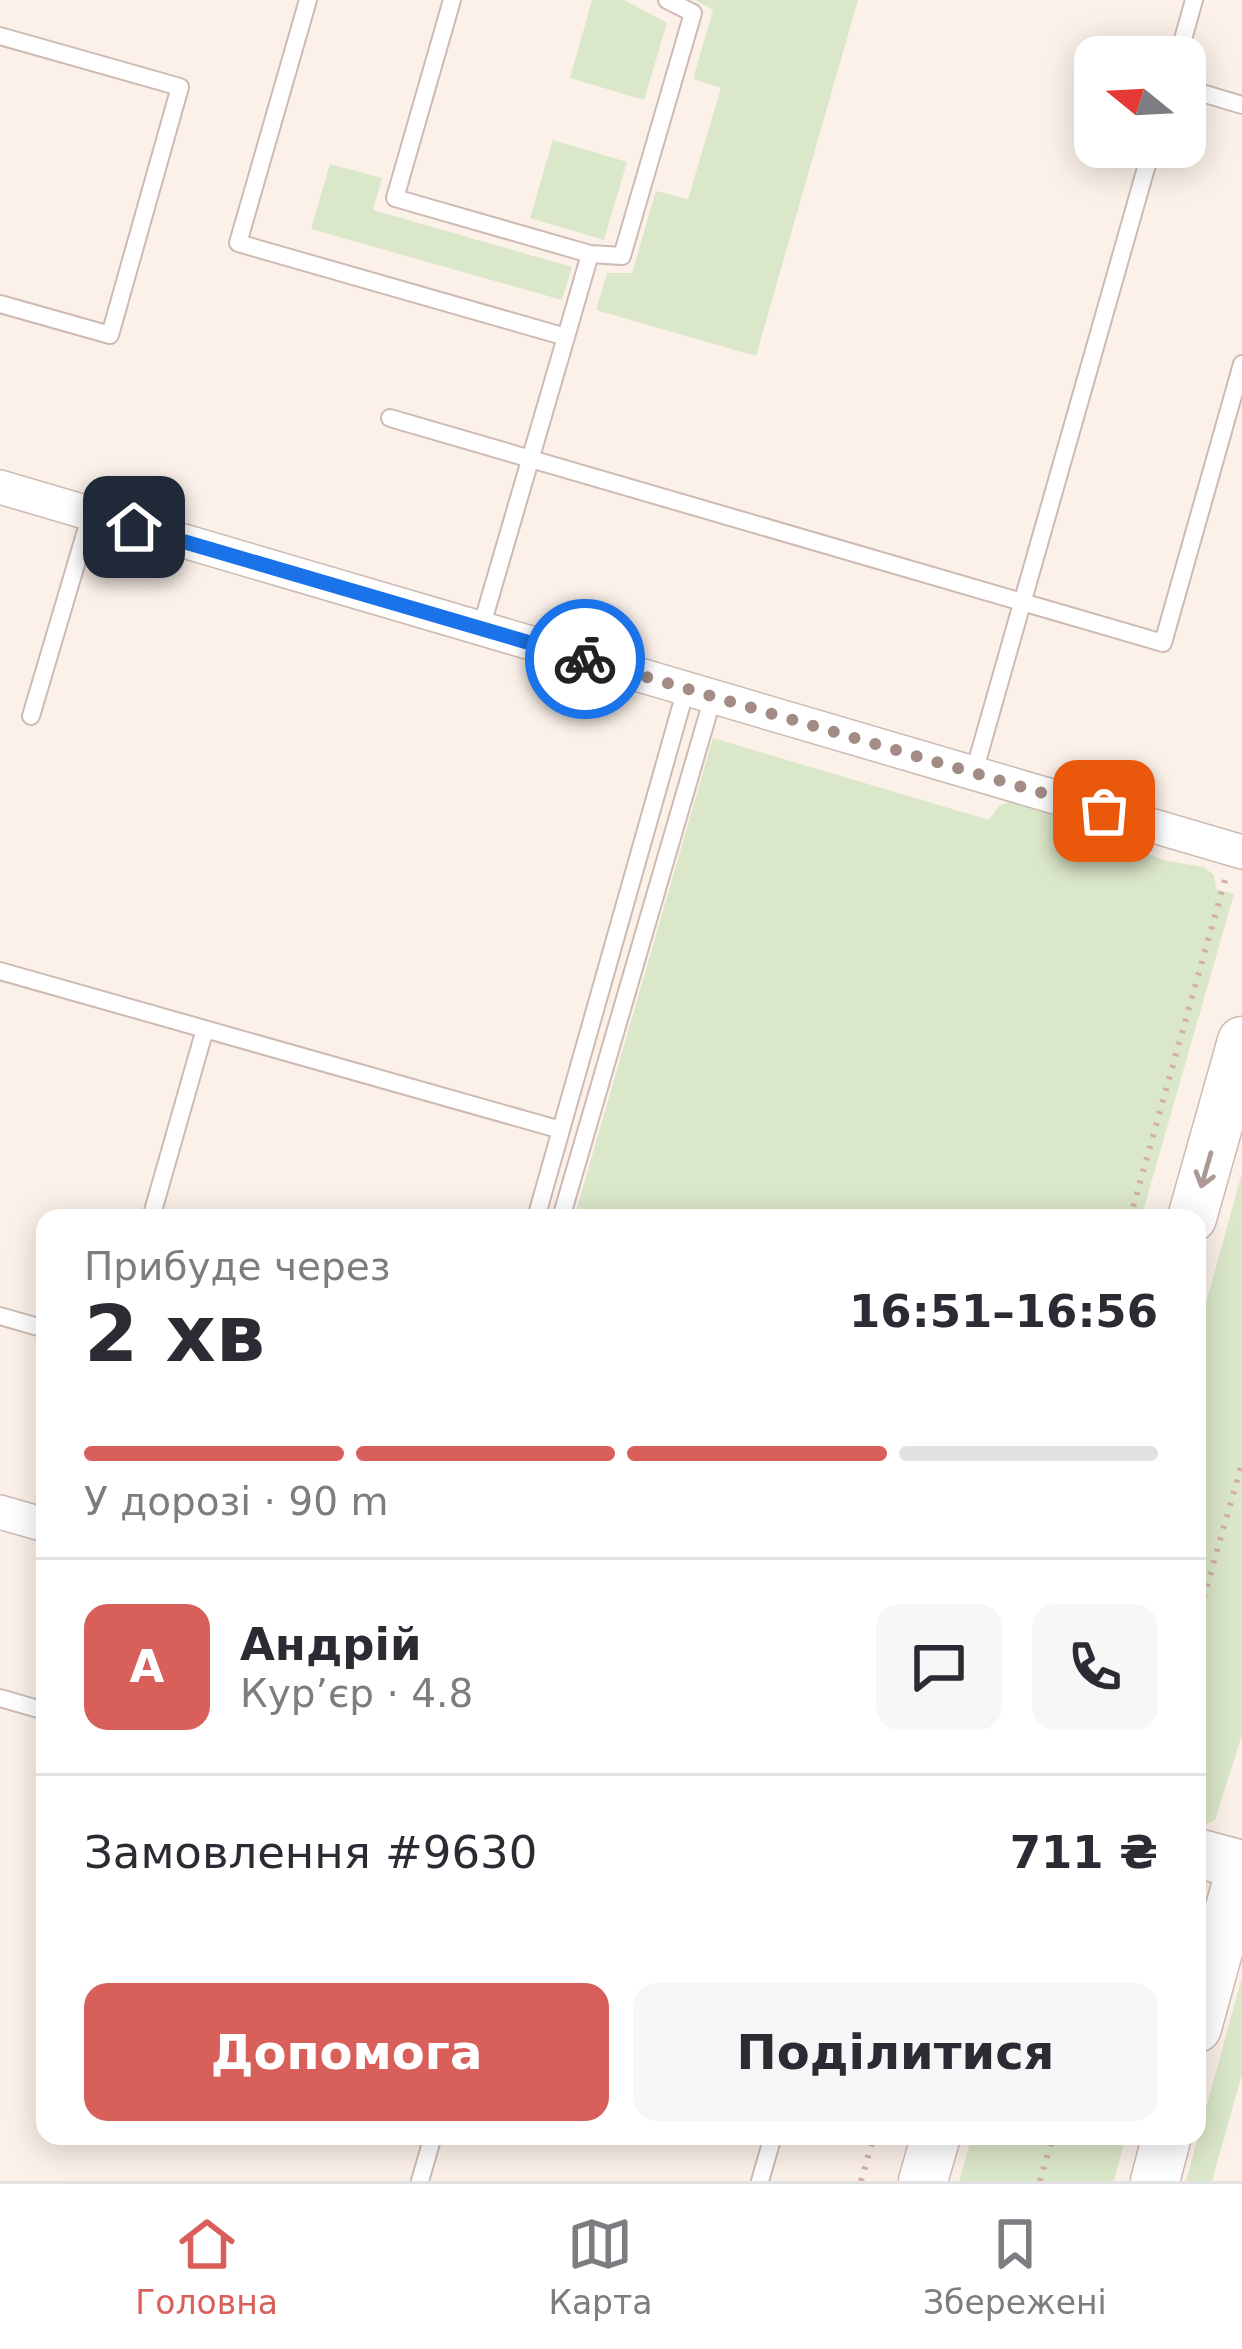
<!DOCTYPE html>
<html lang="uk">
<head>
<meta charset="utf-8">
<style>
  body { margin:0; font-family:"DejaVu Sans",sans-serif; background:#f7f7f7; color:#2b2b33; height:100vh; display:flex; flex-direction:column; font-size:45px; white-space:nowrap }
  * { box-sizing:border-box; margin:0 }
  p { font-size:39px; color:#7c7c81 }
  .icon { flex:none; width:66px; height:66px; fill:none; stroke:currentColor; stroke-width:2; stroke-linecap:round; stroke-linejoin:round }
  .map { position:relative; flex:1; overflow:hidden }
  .side { position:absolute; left:36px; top:1209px; width:1170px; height:936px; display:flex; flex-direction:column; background:#fff; border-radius:24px; box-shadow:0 6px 30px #0003 }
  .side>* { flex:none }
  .needle { width:78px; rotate:288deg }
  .controls { position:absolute; left:1074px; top:36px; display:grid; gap:24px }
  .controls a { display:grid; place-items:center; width:132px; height:132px; border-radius:24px; background:#fff; box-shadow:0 6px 30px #0003; font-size:60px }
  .pin { position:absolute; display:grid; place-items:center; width:102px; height:102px; color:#fff; margin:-51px; border-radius:24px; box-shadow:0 6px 18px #0006 }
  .courier { position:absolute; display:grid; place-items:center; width:120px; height:120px; margin:-60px; border:9px solid #1a73e8; border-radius:50%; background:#fff; color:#222; box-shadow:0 3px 15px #0007 }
  .overview em { font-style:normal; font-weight:700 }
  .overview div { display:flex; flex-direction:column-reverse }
  .overview { display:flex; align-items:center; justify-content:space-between; height:204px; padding:0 48px }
  h1 { font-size:78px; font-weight:700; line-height:90px }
  .bar { display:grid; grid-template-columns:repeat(4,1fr); gap:18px 12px; align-content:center; height:144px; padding:0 48px }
  .bar i { height:15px; border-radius:9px; background:#e1e1e2 }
  .bar .active { background:#d95f5a }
  .bar p { grid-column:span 4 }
  .line { display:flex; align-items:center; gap:30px; padding:0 48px; border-top:3px solid #e1e1e2 }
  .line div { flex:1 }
  .round { display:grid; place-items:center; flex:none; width:126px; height:126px; border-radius:24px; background:#f7f7f7 }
  .action { display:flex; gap:24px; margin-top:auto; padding:24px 48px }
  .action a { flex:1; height:138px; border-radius:24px; background:#d95f5a; color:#fff; font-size:48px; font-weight:700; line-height:138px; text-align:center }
  .action a+a { background:#f7f7f7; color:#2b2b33 }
  .menu { display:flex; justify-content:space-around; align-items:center; height:168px; border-top:3px solid #e1e1e2; background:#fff; font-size:33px; color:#7c7c81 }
  .menu a { display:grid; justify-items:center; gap:6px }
  .menu .active { color:#d95f5a }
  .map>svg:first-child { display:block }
  .green { fill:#dbe7c9 }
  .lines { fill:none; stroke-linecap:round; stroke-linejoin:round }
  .lane-casing { stroke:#cebab3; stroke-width:20 }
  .street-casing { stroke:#cebab3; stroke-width:36 }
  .secondary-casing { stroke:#d0b9b1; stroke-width:51 }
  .path { stroke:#d3afa6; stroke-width:6; stroke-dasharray:3 9; stroke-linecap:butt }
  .lane { stroke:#fff; stroke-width:16 }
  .street { stroke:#fff; stroke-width:33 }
  .secondary { stroke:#fff; stroke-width:48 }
  .oneway { stroke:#ab9995 }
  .done { stroke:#a38c85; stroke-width:12; stroke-dasharray:0 21.6 }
  .route { stroke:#1a73e8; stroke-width:15 }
</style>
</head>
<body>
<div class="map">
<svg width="1242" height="2181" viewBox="0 0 1242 2181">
  <rect width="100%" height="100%" fill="#fbf1e9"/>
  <path class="green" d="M592,0H624L667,23L644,100L570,78Z
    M695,0H858L756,356L596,310L607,273H632L656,191L688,199L721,88L693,79L713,10Z
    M553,140L627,162L604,240L530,218Z
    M330,164L382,178L373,210L572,267L562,300L311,229Z
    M713,738L989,820L999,806L1017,798L1089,821L1100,838L1168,861L1204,867L1214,875L1216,889L1234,894L1141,1218H574Z
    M1242,1173V1735L1215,1820L1197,1828V1335Z
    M1242,1977V2074L1212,2181H1186Z
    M972,2136H1126L1114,2181H959Z"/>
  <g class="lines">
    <defs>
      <path id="lane" d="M308,0L238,243L566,337L590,254
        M452,0L395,198L590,254L622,256L693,13L667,0
        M0,36L180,87L110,335L0,304
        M1178,57L1194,0
        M1185,88L1242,105
        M390,418L1163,643L1242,364
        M481,628L566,337
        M31,716L91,514
        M974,772L1152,147
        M0,971L561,1130
        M151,1218L205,1029
        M536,1218L686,689
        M561,1218L713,697
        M0,1316L45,1329
        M0,1698L45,1711
        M420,2181L433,2136
        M760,2181L773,2136"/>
      <path id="street" d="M0,487L1242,852
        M0,1512L45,1525"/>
      <path id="secondary" d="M1192,1218L1242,1041
        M1197,1853L1242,1865
        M1197,2028L1242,1864
        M923,2181L936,2136
        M1155,2181L1167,2136"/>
    </defs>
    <use href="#lane" class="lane-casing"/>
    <use href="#street" class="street-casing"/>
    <use href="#secondary" class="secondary-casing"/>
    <path class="path" d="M1130,1218L1225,880
      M1197,1621L1242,1463
      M861,2181L874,2136
      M1040,2181L1053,2136"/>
    <use href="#lane" class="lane"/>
    <use href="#street" class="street"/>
    <use href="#secondary" class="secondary"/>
  </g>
  <defs><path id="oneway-shaft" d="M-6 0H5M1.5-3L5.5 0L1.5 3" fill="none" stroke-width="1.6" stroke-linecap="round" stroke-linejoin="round" transform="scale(3)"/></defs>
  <use class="oneway" href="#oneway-shaft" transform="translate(1206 1170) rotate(106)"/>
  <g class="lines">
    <path class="done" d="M585,659L1104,811"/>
    <path class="route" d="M134,527L585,659"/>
  </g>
</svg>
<div class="controls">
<a><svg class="needle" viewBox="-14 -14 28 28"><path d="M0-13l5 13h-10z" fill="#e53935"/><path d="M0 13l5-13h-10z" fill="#7c7c81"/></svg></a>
</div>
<div class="pin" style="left:1104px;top:811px;background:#ea580c"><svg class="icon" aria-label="bag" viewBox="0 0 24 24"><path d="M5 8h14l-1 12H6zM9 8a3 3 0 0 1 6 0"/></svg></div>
<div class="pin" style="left:134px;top:527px;background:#1f2937"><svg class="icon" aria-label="home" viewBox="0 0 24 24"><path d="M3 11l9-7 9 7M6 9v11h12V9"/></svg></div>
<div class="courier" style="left:585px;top:659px"><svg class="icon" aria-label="bike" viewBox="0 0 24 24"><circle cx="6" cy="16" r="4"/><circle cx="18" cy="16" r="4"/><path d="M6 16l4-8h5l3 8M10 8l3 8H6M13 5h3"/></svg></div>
<section class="side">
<div class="overview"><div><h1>2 хв</h1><p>Прибуде через</p></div><em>16:51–16:56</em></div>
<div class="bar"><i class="active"></i><i class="active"></i><i class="active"></i><i></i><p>У дорозі · 90 m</p></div>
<div class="line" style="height:216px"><b class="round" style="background:#d95f5a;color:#fff">А</b><div><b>Андрій</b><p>Кур’єр · 4.8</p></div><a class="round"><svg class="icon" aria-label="chat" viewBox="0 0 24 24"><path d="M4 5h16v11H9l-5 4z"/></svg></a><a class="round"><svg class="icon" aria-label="phone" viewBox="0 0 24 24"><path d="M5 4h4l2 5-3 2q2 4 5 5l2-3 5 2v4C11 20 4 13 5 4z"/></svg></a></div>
<div class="line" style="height:156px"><div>Замовлення #9630</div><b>711 ₴</b></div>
<div class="action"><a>Допомога</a><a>Поділитися</a></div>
</section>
</div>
<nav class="menu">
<a class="active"><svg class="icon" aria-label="home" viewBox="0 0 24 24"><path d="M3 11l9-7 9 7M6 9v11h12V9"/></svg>Головна</a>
<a><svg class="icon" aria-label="map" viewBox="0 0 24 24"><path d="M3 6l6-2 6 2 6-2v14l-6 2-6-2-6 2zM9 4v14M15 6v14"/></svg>Карта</a>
<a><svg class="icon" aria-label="saved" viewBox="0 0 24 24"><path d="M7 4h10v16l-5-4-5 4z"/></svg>Збережені</a>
</nav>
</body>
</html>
